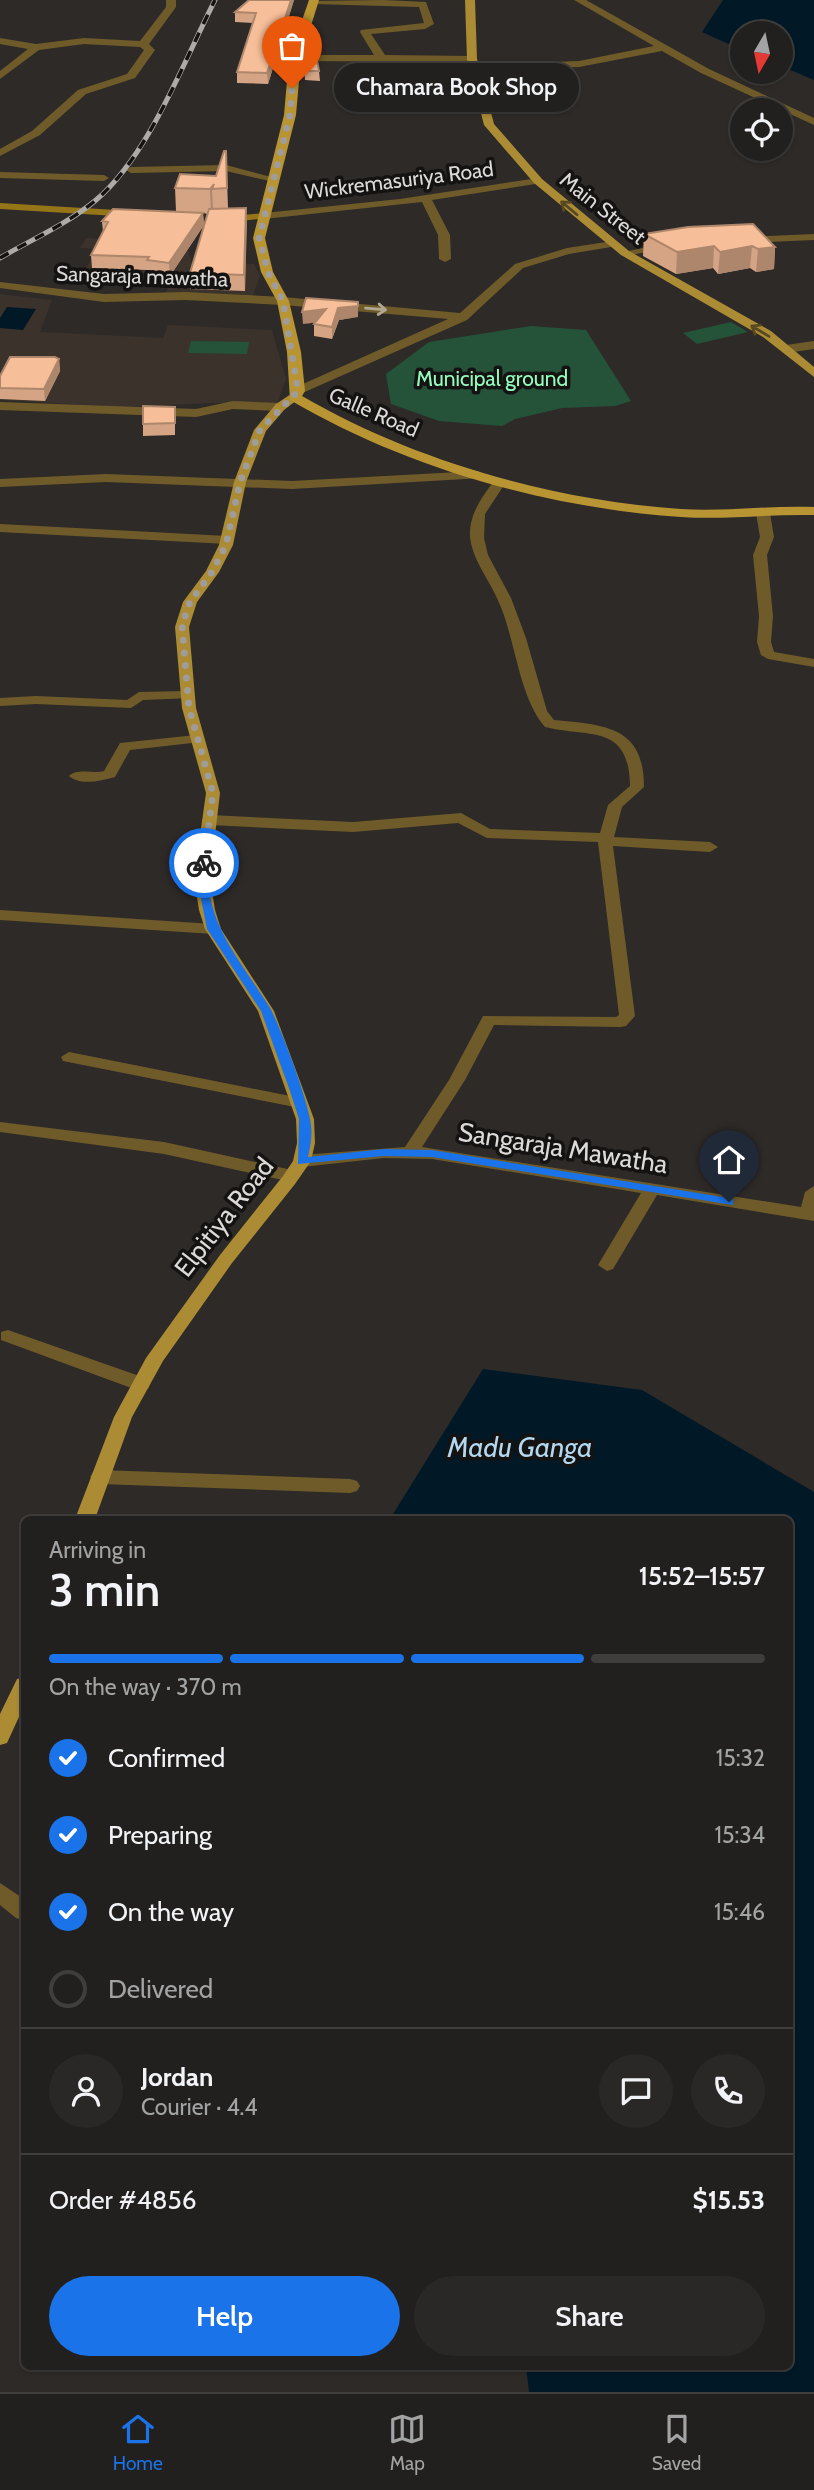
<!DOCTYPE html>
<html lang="en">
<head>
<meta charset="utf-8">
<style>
  body { margin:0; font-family:Cabin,sans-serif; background:#2a2827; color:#f1f3f6; height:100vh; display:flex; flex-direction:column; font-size:26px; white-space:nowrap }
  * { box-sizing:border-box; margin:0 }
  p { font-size:23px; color:#a2a3a4 }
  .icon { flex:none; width:38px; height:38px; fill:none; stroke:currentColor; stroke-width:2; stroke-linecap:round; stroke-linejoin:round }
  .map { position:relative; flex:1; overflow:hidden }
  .side { position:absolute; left:21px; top:1516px; width:772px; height:854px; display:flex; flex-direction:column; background:#22201e; border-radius:10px; box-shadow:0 2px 5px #0004,0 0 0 2px #3f3e3c }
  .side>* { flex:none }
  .needle { width:46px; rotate:189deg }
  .fabs { position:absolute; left:730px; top:21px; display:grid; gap:14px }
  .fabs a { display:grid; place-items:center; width:63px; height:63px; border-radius:50%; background:#22201e; box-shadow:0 2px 5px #0004,0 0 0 2px #3f3e3c; font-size:35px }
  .pin { position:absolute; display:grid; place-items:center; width:60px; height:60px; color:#fff; margin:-72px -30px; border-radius:50% 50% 50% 0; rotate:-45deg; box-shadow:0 0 7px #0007 }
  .pin .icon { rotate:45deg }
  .courier { position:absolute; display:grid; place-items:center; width:70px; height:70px; margin:-35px; border:5px solid #1a73e8; border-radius:50%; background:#fff; color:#222; box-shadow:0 2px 9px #0007 }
  .bubble { position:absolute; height:49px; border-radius:24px; background:#22201e; box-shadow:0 2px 5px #0004,0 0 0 2px #3f3e3c; font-size:23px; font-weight:600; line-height:49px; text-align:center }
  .summary em { font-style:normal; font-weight:600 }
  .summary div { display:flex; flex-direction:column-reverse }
  .summary { display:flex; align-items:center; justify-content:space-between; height:119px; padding:0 28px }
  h1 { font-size:46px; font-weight:600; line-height:52px }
  .bar { display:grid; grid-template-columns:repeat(4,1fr); gap:10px 7px; align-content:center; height:84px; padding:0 28px }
  .bar i { height:9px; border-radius:5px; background:#3f3e3c }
  .bar .current { background:#1a73e8 }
  .bar p { grid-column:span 4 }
  .line { display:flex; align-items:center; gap:18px; padding:0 28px; border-top:2px solid #3f3e3c }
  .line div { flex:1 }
  .round { display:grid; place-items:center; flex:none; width:74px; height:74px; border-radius:37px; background:#2a2827 }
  ol { padding:0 28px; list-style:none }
  li { display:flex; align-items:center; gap:21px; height:77px }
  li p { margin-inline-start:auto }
  li .icon { padding:7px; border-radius:50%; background:#1a73e8; color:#fff; stroke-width:4 }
  li:last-child { color:#a2a3a4 }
  li i { width:38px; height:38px; border:4px solid #3f3e3c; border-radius:50% }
  .action { display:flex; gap:14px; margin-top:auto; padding:14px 28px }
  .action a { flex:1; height:80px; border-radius:42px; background:#1a73e8; color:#fff; font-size:28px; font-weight:600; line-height:80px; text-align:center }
  .action a+a { background:#2a2827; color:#f1f3f6 }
  .menu { display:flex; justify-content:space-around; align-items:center; height:98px; border-top:2px solid #3f3e3c; background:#22201e; font-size:19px; color:#a2a3a4 }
  .menu a { display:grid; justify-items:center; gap:4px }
  .menu .current { color:#1a73e8 }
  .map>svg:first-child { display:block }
  .built { fill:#3b322c }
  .green { fill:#245339 }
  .water { fill:#011826 }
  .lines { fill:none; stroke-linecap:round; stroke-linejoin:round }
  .minor { fill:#6f5b29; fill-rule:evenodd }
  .secondary { fill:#957518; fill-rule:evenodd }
  .primary { fill:#ab8b34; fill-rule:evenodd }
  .trunk { fill:#b89432; fill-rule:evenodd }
  .rail-casing { stroke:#aeaaa8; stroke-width:5 }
  .rail { stroke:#151312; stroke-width:3.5; stroke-dasharray:10; stroke-linecap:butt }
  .wall { fill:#d4a484 }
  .shaded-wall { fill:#ad866b }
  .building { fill:#f7bf99; stroke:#ad866b; stroke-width:2 }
  .oneway { stroke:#584921 }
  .oneway2 { stroke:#b0a791 }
  .route { fill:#1a73e8 }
  .done { stroke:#9f9c9a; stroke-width:7; stroke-dasharray:0 12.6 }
  .labels { text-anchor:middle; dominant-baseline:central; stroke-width:7; stroke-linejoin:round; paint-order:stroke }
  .far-street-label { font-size:21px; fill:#dcd9d7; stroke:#151312 }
  .far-park-label { font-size:21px; fill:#93fdbe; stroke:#151312 }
  .street-label { font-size:26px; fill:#dcd9d7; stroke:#151312 }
  .water-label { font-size:28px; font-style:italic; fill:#b2d8f1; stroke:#151312 }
</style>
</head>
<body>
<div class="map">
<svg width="814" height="2392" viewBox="0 0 814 2392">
  <rect width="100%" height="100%" fill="#2e2a28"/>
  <path class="built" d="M86,238L187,246L192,264H254L260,276L252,298L165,294L173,277L86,268L98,249L80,248Z
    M0,294L52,300L40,332L163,338L168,325L272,330L286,379L277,404L211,403L122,407L0,400Z"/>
  <path class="green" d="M731,322L748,332L697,344L683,333Z
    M531,326L586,330L631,401L615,406L562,408L515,419L502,426L439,421L391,404L386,374L429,342Z
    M191,341L249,342L247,354L188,353Z"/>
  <path class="water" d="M723,0H814V80L781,66L780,33H742V50L702,32Z
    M7,307L36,309L23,330L0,328V318Z
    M483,1369L642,1390L814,1492V2392H529L526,2366H789V1519H390Z"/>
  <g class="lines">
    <path class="minor" d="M166,0H176V7L149,44L155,50L135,78L86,94L40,135L0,156V149L32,131L78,90L127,74L144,50L140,47L84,44L39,50L0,79V71L28,49L0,44V38L36,44L84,38L140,41L166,7Z
      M384,0L426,2L434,24L425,29L371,34L385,55L472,56L477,59L472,62L295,61L290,58L295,55H374L360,32L361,30L424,23L419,7L313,4L308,1Z
      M574,0H586L709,69L814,118V125L701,73L662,51L579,67L475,71L470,68L475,65L579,61L654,46Z
      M226,165L279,179L274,182L226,171L131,173L126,170L131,167Z
      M0,172L104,175L109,178L104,181L0,178Z
      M538,178L542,179V183L432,200L450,235L451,259L445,262L439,259L438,235L422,202L264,219L258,216L264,213L400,199Z
      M814,234V240L746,243L740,240L746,237Z
      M613,241L619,244L617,246L569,254L523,268L467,320L298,395L292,391L294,388L448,319L283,305L185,300L104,302L0,288V282L104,294L185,292L283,297L460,313L515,264L567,248Z
      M666,243L670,244V248L625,256L619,253Z
      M814,341V349L786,353L780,349L786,345Z
      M233,401L280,403L286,407L280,411L233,409L196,417L0,410V402L196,409Z
      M478,471L484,475L483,478L292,489L106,482L0,487V479L106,474L292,481Z
      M500,478L506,482L485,514L484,538L488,555L511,598L526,638L547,711L554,720C605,725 644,726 644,787L622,807L614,837L710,842L718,847L710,852L613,846L635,1016L626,1026L620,1027L494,1025L465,1080L422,1147L801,1207L805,1192L814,1186V1221L657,1195L613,1269L607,1271L598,1265L641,1193L432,1159L384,1158L302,1167L293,1161L302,1155L405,1147L449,1080L483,1016L616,1017L619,1015L598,842L487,838L458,823L353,832L210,825L202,820L210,815L353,822L461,813L490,829L600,833L608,805L630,786C629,723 590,738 545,727C517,694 516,636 496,596C487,577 472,558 470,537C469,513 482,498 495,479Z
      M763,509L770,513L774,537L767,555L773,616L771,642L774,652L814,659V667L768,659L761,655L757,642L759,616L753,555L760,537L756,513Z
      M0,524L227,536L234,540L227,544L0,532Z
      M187,691L192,692V698L143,700L131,708L36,704L0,706V698L36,696L127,700L139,692Z
      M196,735L201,736V742L130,750L115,777C100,781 81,786 69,776C77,768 93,774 104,771L120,743Z
      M0,910L213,924L221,929L213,934L0,920Z
      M69,1052L300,1098L308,1103L300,1108L63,1061L61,1057Z
      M0,1122L164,1142L292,1170L301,1176L292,1182L164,1154L0,1132Z
      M8,1330L148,1379L150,1384L148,1389H134L1,1340V1332Z
      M100,1470L350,1479L357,1481L360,1486L357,1491L350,1493L100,1484L93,1482L90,1477L93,1472Z
      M0,1883L24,1899V1921L16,1918L0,1905Z"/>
    <path class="secondary" d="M0,203L133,211L139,214L133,217L0,209Z
      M264,213L268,214V218L223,223L217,220L223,217Z"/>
    <path class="primary" d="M465,0H475L477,59L494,124L542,179L629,251L771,331L814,367V377L763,337L621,255L534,183L484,125L467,59Z
      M291,394L301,397L284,410L266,431L246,482L233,545L219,572L197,602L189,627L196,708L220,793L210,878L215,910L221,929L274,1011L314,1119L315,1143L311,1161L295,1184L232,1263L163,1361L132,1417L95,1519H75L114,1417L146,1358L220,1255L283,1176L293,1161L297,1143L296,1119L258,1011L205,929L199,910L194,878L206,793L182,708L175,627L183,602L206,571L219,545L234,482L254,430L276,404Z
      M24,1677V1706L7,1743L0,1745V1714L17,1679Z"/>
    <path class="trunk" d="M309,0H319L301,58L296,115L265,238L273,272L289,301L301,352L305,391L302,396C414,461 552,500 681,509C725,512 770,505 814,507V515C770,514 725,520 681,517C547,508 406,468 290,400L287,352L277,301L261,272L253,238L284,115L289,58Z"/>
    <defs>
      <path id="rail" d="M0,258C31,240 69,223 96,200C149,155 183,63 215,0"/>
    </defs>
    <use href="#rail" class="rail-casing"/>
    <use href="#rail" class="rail"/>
  </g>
  <path class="wall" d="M249,0H294L268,84L237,83V72L253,23L235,22V12Z
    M303,55L319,71L320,81L305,80Z
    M226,151L228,208H246L245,291L190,289V273L208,214L203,213L204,225L170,276L148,273L147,270L92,268L91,255L103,232L102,221L176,211L175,188L216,176Z
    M644,234L775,247L774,269L756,272L750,268L718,274L713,268L676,274L643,256Z
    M358,317L339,320L332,339L314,336V324L315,322L303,324Z
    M59,359L60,371L45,401L0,399V376Z
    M175,407V435L143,436V424Z"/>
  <path class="shaded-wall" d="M291,0H294L268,84L267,73Z
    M214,184L212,189L213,211L211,214L210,189Z
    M246,208L247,224L245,291L244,275Z
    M203,213L204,225L170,276L169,263Z
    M714,246L713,268L676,274L677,252Z
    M752,246L750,268L718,274L720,252Z
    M775,247L774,269L756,272L758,249Z
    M358,306V317L339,320L332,339V327L338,308Z
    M326,309V321L303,324L302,312Z
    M59,359L60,371L45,401L44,389Z"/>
  <path class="building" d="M249,0H291L267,73L237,72L256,13L235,12Z
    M303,55H316L319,71H304Z
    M224,151H226L227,188L212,189L214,184L210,189L175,188L180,174L216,176Z
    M246,208L244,275L190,273L209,209Z
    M113,209L203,213L169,263L147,260L149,257L91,255L108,222L102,221Z
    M753,224L775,247L758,249L752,246L720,252L714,246L677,252L644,234L688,227Z
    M306,298L358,302V306L338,308L332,327L314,324L326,309L302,312Z
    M10,357H55L59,359L44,389L0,388V376Z
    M143,406L175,407V423L143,424Z"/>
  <defs><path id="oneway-shaft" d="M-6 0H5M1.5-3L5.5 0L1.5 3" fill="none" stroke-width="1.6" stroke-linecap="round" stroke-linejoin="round" transform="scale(1.75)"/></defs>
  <g class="oneway">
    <use href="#oneway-shaft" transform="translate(569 208) rotate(-140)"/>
    <use href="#oneway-shaft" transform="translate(760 331) rotate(-149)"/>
  </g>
  <use class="oneway2" href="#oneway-shaft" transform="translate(376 309) rotate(5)"/>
  <path class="route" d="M201,861L209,863C202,921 242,962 270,1008C281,1028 306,1096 310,1119C313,1132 311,1144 308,1157L384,1149L432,1150L729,1198L733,1199V1205L432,1157L384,1156L298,1164L299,1119L290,1091L261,1011L207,929L197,878Z"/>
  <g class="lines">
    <path class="done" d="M204,863L213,793L189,708L182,625L190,602L212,572L226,545L240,482L260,430L298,391L283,301L268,272L259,238L290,115L292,88"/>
  </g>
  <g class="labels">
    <g class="far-street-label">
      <text transform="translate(399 180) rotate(-7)">Wickremasuriya Road</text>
      <text transform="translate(603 208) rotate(38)">Main Street</text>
      <text transform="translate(142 276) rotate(2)">Sangaraja mawatha</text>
      <text transform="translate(374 412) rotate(23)">Galle Road</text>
    </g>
    <g class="far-park-label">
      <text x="492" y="378">Municipal ground</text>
    </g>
    <g class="street-label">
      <text transform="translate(563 1148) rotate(9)">Sangaraja Mawatha</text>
      <text transform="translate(224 1217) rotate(-52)">Elpitiya Road</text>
    </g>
    <g class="water-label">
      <text x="520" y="1447">Madu Ganga</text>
    </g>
  </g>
</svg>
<div class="fabs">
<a><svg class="needle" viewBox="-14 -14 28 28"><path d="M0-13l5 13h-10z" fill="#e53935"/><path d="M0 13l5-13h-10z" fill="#a2a3a4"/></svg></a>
<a><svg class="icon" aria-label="locate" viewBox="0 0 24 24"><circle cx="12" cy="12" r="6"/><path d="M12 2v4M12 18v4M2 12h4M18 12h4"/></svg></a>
</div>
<div class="pin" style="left:292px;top:88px;background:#ea580c"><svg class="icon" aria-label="bag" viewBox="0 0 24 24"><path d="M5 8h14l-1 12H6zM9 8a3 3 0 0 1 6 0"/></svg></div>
<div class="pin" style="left:729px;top:1202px;background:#1f2937"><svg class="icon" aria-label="home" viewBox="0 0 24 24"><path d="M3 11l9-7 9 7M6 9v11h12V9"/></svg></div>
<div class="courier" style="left:204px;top:863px"><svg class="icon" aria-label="bike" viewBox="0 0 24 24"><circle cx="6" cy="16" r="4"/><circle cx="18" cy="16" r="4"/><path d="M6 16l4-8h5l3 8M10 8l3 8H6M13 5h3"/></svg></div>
<div class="bubble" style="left:334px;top:63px;width:245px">Chamara Book Shop</div>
<section class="side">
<div class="summary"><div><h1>3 min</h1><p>Arriving in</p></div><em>15:52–15:57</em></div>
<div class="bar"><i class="current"></i><i class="current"></i><i class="current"></i><i></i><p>On the way · 370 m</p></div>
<ol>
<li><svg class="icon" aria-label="check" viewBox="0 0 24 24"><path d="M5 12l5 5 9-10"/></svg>Confirmed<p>15:32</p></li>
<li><svg class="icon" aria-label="check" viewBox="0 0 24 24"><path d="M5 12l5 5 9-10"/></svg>Preparing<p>15:34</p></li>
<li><svg class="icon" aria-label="check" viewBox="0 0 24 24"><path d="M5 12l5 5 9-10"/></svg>On the way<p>15:46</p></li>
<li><i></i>Delivered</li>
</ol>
<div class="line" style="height:126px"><a class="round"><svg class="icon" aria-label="person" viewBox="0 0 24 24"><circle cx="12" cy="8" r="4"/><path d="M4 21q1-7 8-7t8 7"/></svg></a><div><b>Jordan</b><p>Courier · 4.4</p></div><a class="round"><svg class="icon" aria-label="chat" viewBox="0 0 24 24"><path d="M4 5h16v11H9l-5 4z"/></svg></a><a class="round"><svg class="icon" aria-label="phone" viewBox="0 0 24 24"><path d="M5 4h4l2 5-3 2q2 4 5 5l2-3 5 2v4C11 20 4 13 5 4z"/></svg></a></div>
<div class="line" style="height:91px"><div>Order #4856</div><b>$15.53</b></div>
<div class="action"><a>Help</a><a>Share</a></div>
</section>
</div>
<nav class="menu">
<a class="current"><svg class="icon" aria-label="home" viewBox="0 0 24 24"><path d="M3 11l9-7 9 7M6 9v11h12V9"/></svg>Home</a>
<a><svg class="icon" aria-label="map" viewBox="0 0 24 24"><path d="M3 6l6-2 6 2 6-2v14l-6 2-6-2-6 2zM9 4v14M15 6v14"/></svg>Map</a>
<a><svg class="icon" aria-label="saved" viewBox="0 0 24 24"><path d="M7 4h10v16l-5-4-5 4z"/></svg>Saved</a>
</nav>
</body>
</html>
